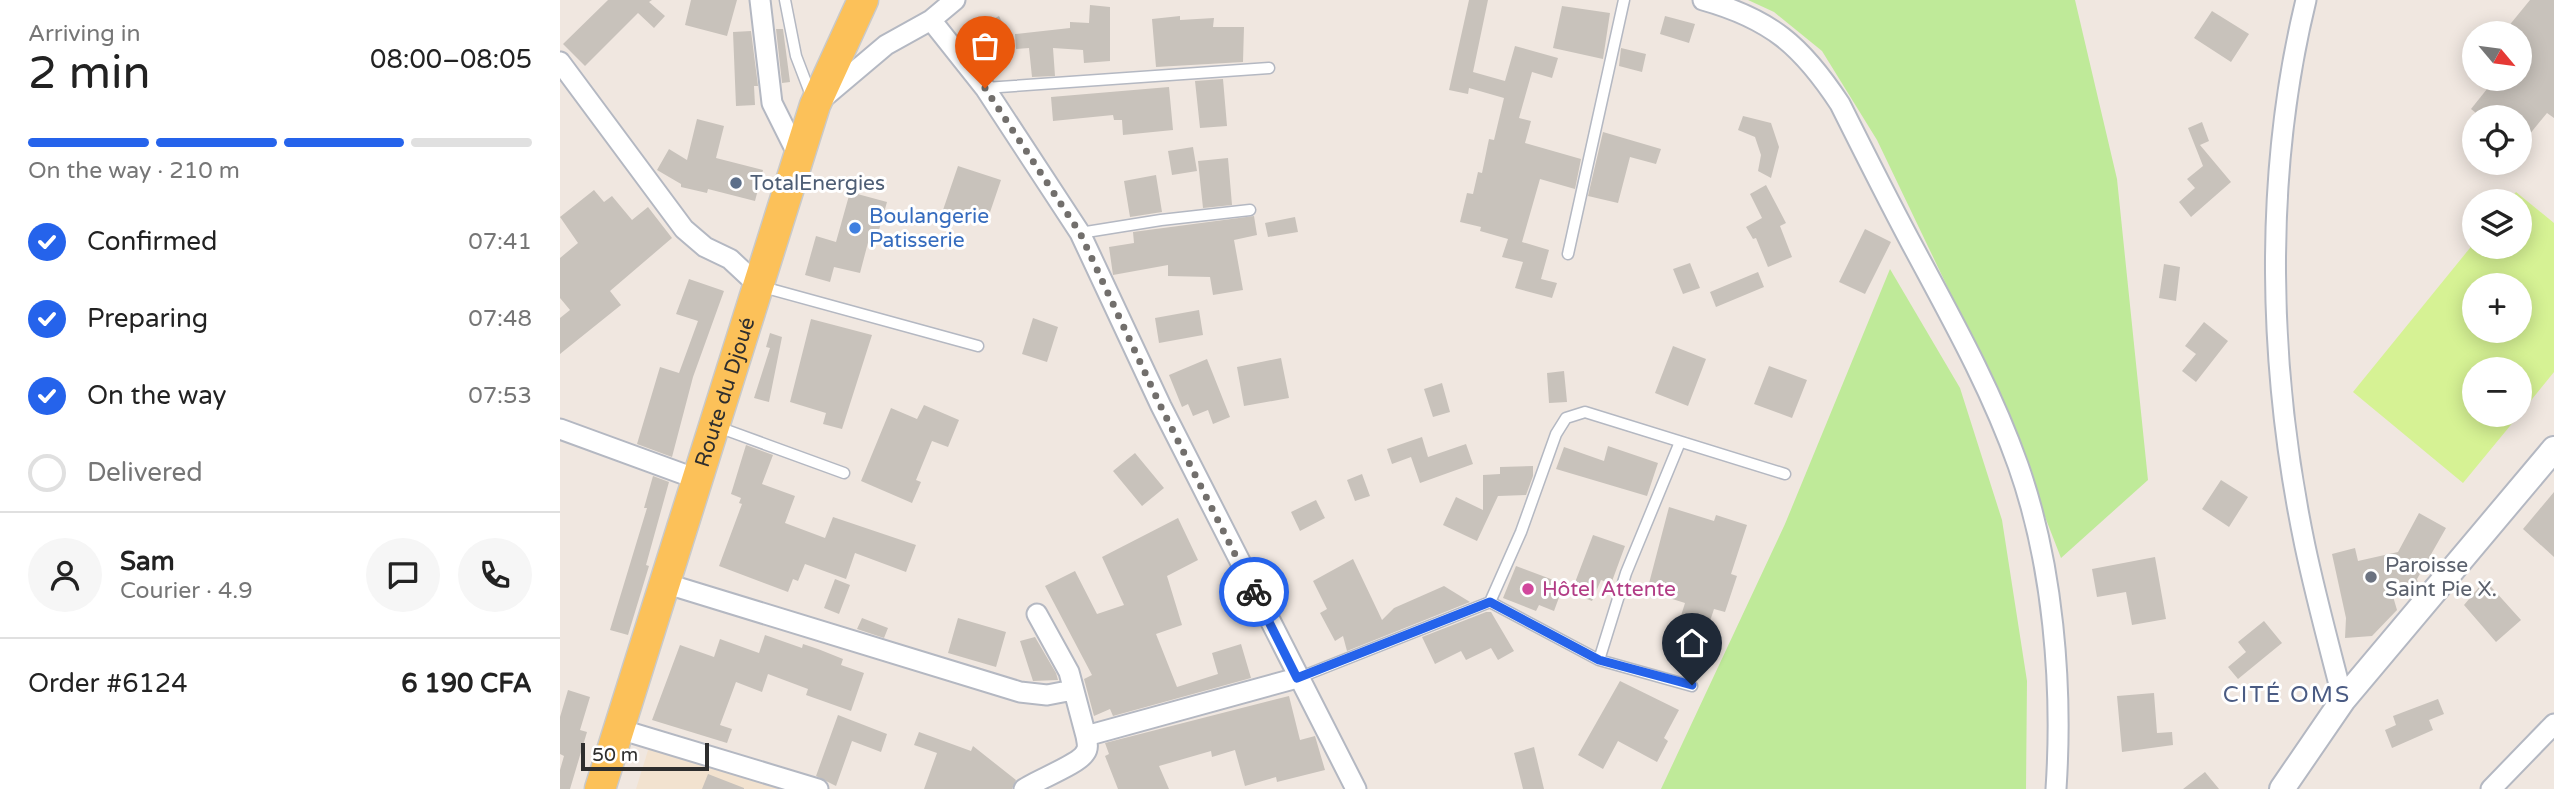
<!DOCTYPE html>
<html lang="en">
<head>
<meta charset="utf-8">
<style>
  body { margin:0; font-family:"Varela Round",sans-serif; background:#f6f6f6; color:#222; height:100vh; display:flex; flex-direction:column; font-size:26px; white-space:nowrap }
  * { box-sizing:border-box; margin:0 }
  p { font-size:23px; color:#767676 }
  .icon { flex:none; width:38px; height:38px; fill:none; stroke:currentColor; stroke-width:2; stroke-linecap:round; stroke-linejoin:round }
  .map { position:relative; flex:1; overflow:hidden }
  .details { display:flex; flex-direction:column; background:#fff; width:560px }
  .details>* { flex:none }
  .needle { width:46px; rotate:119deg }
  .tools { position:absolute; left:1902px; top:21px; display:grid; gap:14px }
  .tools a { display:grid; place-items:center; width:70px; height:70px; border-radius:50%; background:#fff; box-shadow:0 4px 18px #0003; font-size:35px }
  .scale { position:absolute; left:21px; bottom:18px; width:128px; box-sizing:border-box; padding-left:7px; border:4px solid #2e2e2e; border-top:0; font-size:19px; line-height:24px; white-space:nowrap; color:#2e2e2e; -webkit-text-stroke:5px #fff; paint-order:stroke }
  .pin { position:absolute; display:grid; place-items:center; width:60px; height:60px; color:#fff; margin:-72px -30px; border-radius:50% 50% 50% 0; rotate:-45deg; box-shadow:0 0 7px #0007 }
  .pin .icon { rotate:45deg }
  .courier { position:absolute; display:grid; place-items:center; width:70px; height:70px; margin:-35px; border:5px solid #2563eb; border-radius:50%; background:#fff; color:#222; box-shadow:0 2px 9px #0007 }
  .overview em { font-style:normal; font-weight:600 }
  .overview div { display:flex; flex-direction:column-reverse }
  .overview { display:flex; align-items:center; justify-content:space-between; height:119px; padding:0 28px }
  h1 { font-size:46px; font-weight:600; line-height:52px }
  .bar { display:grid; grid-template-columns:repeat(4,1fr); gap:10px 7px; align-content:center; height:84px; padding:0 28px }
  .bar i { height:9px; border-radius:5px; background:#e0e0e0 }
  .bar .active { background:#2563eb }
  .bar p { grid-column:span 4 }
  .line { display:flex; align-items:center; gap:18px; padding:0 28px; border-top:2px solid #e0e0e0 }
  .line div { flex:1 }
  .round { display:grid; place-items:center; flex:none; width:74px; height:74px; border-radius:37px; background:#f6f6f6 }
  ol { padding:0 28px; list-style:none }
  li { display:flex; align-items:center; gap:21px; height:77px }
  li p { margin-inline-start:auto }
  li .icon { padding:7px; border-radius:50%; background:#2563eb; color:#fff; stroke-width:4 }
  li:last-child { color:#767676 }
  li i { width:38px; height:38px; border:4px solid #e0e0e0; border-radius:50% }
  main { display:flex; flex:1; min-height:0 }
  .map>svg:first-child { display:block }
  .education { fill:#f2e2cf }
  .grass { fill:#bfea99 }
  .pitch { fill:#d6f294; fill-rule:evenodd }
  .building { fill:#c8c2bb }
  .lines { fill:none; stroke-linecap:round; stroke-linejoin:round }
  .service-casing { stroke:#b4b8c2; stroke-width:13 }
  .minor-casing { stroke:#b4b8c2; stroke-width:23 }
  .tertiary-casing { stroke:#b4b8c2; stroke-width:28 }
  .primary-casing { stroke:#c9c9c9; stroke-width:33 }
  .service { stroke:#fff; stroke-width:10 }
  .minor { stroke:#fff; stroke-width:19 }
  .tertiary { stroke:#fff; stroke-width:24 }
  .primary { stroke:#fcc159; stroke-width:30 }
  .done { stroke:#726f6c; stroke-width:7; stroke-dasharray:0 12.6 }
  .route { stroke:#2563eb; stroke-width:9 }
  .service-dot { fill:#5c6f8a; stroke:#fff; stroke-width:2.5 }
  .shop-dot { fill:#3f7fe0; stroke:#fff; stroke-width:2.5 }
  .worship-dot { fill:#6b7280; stroke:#fff; stroke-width:2.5 }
  .hotel-dot { fill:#d1479c; stroke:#fff; stroke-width:2.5 }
  .labels { text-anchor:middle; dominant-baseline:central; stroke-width:6; stroke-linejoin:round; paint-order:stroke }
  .service-label { font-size:21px; fill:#4e5e75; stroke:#fff; text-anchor:start }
  .shop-label { font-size:21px; fill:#366cbe; stroke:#fff; text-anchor:start }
  .street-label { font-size:21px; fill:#2e2e2e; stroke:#fff }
  .worship-label { font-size:21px; fill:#5b616d; stroke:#fff; text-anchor:start }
  .hotel-label { font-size:21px; fill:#b23c85; stroke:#fff; text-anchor:start }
  .neighbourhood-label { font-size:23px; letter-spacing:2px; fill:#4a5b83; stroke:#fff }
</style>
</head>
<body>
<main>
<section class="details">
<div class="overview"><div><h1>2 min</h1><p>Arriving in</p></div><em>08:00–08:05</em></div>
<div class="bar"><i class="active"></i><i class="active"></i><i class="active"></i><i></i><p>On the way · 210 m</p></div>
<ol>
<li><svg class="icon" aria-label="check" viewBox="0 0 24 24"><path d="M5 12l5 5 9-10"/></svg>Confirmed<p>07:41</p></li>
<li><svg class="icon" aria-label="check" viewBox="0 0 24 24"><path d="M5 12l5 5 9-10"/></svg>Preparing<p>07:48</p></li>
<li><svg class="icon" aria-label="check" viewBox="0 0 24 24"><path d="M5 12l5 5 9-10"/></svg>On the way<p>07:53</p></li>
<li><i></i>Delivered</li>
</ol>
<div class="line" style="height:126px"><a class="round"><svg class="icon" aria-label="person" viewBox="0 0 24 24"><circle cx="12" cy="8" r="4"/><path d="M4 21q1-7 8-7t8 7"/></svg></a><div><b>Sam</b><p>Courier · 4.9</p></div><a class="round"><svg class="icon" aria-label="chat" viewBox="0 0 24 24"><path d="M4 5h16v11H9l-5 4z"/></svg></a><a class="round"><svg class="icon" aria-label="phone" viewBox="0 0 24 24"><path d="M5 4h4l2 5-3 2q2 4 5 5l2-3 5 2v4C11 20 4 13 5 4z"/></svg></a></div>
<div class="line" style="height:91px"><div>Order #6124</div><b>6 190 CFA</b></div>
</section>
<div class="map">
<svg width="1994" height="789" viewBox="0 0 1994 789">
  <rect width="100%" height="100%" fill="#f0e7e0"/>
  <path class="education" d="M89,747L220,789H76Z"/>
  <path class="grass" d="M1188,0H1515L1557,179L1588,480L1501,558L1432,380L1317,140L1262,51L1214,12Z
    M1330,269L1400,388L1442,520L1467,681L1466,789H1101L1225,524Z"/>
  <path class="pitch" d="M1956,192L1994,223V372L1960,414V369H1914V415H1959L1903,483L1793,392L1914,243V247H1960V201H1949ZM1914,285H1960V331H1914Z"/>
  <path class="building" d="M48,0H92L89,2L105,16L94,28L78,13L25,66L3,44Z
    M131,0H177L167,36L125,25Z
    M909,0H928L913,72L945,81L955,46L998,58L992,78L972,72L959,118L971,121L965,143L1021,159L1015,189L980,179L962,242L989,250L981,279L997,283L992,298L955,288L963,262L942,257L948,239L920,231L921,227L900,222L907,193L913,194L918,172L922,173L929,139L934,140L944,98L909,88L908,94L889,90Z
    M1970,0H1994V118L1987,113L1960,146V117H1921L1911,109L1935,79H1960V33H1943Z
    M530,5L550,7V61L524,63L523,50L493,48L495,76L472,77L469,48L456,49L455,34L510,28V22L529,23Z
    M1002,6L1050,13L1043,59L993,48Z
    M1652,11L1689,34L1671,62L1634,38Z
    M439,16L448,34L432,43L422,25Z
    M620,16V20L654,18L653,27H684L683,62L596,67L592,19Z
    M1105,16L1135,24L1129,43L1100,34Z
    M216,29H223L230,82L222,83Z
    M191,31L198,86H194L195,105L176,106L173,32Z
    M1061,48L1086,54L1082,72L1059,66Z
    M663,79L667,126L640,128L635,81Z
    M609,87L613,130L563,135L562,120H554L553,115L493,121L491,97Z
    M1183,116L1211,123L1219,147L1211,178L1198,171L1201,155L1195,137L1178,130Z
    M137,119L164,126L156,158L203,170L195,201L148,189L147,193L121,187V184L97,170L109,149L127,160Z
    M1642,122L1649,141L1640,145L1671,182L1631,217L1619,202L1635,188L1627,179L1643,166L1628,128Z
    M1043,132L1101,149L1096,164L1070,157L1058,203L1028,196Z
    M633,147L637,171L612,175L608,151Z
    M668,158L672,205L643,208L638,161Z
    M398,166L441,180L426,224L383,210Z
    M596,175L602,212L570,217L564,181Z
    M1206,185L1226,223L1220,226L1232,257L1208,267L1196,238L1193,239L1186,227L1202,218L1190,194Z
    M34,190L44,202L52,196L72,220L88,207L112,238L50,291L61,305L0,354V318L10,310L0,298V258L18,243L0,217Z
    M290,192L327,202L317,237L310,235L300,273L274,267L270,282L245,275L256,236L276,242Z
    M694,216L697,235L674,240L683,290L653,295L650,277L608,276V265L553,275L549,247L574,243L573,232Z
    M735,217L738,232L708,237L705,223Z
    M1305,229L1331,242L1305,294L1279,282Z
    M1130,263L1140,288L1123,294L1113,269Z
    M1604,264L1620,267L1616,301L1599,298Z
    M1198,272L1204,287L1156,307L1150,292Z
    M129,279L164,291L133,377L112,457L77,444L100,367L119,373L138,321L116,314Z
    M639,310L643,335L599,343L595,318Z
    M473,318L498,327L487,362L462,354Z
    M251,319L312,335L282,429L263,424L266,413L230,402Z
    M1644,322L1668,341L1636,382L1622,371L1636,354L1625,346Z
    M210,333L222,337L209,402L194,398L210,348L206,347Z
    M1113,346L1146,359L1128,406L1095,393Z
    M721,358L729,398L684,406L677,367Z
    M647,359L670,417L653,424L648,410L633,416L628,404L622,407L609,375Z
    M1209,366L1247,380L1232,418L1194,404Z
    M1004,371L1007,402L989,403L987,373Z
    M882,383L890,412L873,417L864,389Z
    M364,405L399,420L388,447L372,441L356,480L361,482L352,503L301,481L331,408L357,419Z
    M862,437L868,457L906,444L913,464L860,483L851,457L832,464L827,449Z
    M186,445L213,455L202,484L235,496L225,523L265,538L273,517L356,545L346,572L295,553L286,579L245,564L238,581L233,579L228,592L159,566L182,504L179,503L181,498L171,494Z
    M1048,446L1098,463L1087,496L996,469L1004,447L1044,461Z
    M575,453L604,488L582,506L553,471Z
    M973,466V476L966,495L938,496L917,541L883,525L896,497L923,510V475L940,474V467Z
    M802,474L810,496L795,501L787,480Z
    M93,476L109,482L86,565L89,566L68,635L50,630L87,508H84Z
    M1661,480L1688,497L1669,527L1642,509Z
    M1994,492V557L1963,529Z
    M756,500L765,518L740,531L731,512Z
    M1109,507L1154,521L1156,515L1187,525L1171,574L1177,576L1165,612L1154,609L1135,666L1108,657L1125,603L1087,591Z
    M1859,513L1886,528L1857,579L1859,587L1832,593L1837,610L1812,636L1785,638L1786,618L1772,554L1795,548L1798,561L1838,552Z
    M618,518L638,560L607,576L622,625L596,634L617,687L658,674L652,653L681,644L691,678L553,716L550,709L534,716L524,679L532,675L485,586L515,571L537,614L564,605L542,557Z
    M1033,535L1065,546L1051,584L1041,580L1032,601L1011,593Z
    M1595,557L1606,619L1572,625L1566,592L1537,597L1532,569Z
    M793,559L822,620L834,608L884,586L910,602L787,651L783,636L775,641L760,613L767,609L753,581Z
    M956,566L1004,584L994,611L979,605L976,611L943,598Z
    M275,579L290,585L279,614L264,608Z
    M1925,580L1961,620L1936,642L1904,605Z
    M926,612H931L954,651L938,660L931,648L906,660L901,651L875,664L862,637Z
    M302,618L328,628L324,638L297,629Z
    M398,618L446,632L436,667L388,653Z
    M1704,621L1722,643L1678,679L1668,667L1686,652L1678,642Z
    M205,635L242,648L243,644L258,649L283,659L281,665L304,673L291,711L246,695L248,689L208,674L202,692L176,682L160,725L172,729L167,743L92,720L120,645L154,657L160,639L199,653Z
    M475,637L496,673L498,680L473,681L460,641Z
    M1060,681L1119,710L1104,738L1108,741L1097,762L1058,741L1043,769L1018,755Z
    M8,690L30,697L20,730L27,732L10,789H0V770L4,756L0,754V717Z
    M1594,693L1597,733L1612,732L1613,745L1562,752L1557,696Z
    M729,696L740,740L755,736L765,770L717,782L716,777L685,786L675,750L652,757L651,751L599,766L609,789H558L545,756L549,754L545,743Z
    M1878,699L1884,714L1869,720L1873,730L1832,748L1825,730L1836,725L1833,716Z
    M278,715L327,734L321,752L292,741L276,786L256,776Z
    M359,732L411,751L413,746L456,780L452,789H364L377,753L354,745Z
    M974,747L984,789H963L954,753Z
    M1645,772L1659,789H1623Z
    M148,774L184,788V789H142Z"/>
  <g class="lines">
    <defs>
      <path id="service" d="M225,0L236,56L252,98
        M425,88L709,68
        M520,233L601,220L690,210
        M1008,254L1064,0
        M203,287L418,346
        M158,427L284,473
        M930,602L961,532L996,434L1006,418L1025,412L1225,474
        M1039,660L1066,573L1120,442
        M738,678L930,602L1039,660L1132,686"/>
      <path id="minor" d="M200,0L212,103L238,155
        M1143,0C1211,19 1242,46 1280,104C1303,150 1326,196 1350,241C1389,314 1430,386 1458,465C1493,564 1503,684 1496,789
        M1746,0C1703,176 1708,369 1745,546C1756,598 1770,649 1783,700
        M371,20L425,88L520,233L601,406L796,789
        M0,62L124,229L145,247L170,259L199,286
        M262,99L326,45L371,20L395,0
        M0,429L137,479
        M104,583L460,692L487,695L513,690
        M477,614L509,672L526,736
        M59,729L258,789
        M464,789C477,780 519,764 525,753C529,748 527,742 526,736L737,678
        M1931,789L1994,724"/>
      <path id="tertiary" d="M1722,789L1783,700L1994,449"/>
      <g id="primary">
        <path id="s1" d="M40,789L255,105L303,0"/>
      </g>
    </defs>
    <use href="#service" class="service-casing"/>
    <use href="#minor" class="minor-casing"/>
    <use href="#tertiary" class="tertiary-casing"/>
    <use href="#primary" class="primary-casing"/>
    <use href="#service" class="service"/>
    <use href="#minor" class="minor"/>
    <use href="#tertiary" class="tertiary"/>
    <use href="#primary" class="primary"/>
  </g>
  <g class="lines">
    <path class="done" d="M425,88L520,233L601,407L694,592"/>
    <path class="route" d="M694,592L737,678L930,602L1039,660L1132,685"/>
  </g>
  <circle class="service-dot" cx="176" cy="183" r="7"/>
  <circle class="shop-dot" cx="295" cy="228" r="7"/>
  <circle class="worship-dot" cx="1811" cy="577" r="7"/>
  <circle class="hotel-dot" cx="968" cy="589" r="7"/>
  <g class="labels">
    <g class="service-label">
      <text x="190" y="183">TotalEnergies</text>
    </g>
    <g class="shop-label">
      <text x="309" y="216">Boulangerie<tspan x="309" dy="24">Patisserie</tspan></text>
    </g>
    <g class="street-label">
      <text stroke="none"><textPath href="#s1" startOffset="416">Route du Djoué</textPath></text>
    </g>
    <g class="worship-label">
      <text x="1825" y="565">Paroisse<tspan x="1825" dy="24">Saint Pie X.</tspan></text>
    </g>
    <g class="hotel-label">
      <text x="982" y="589">Hôtel Attente</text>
    </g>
    <g class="neighbourhood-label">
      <text x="1727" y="695">CITÉ OMS</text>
    </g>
  </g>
</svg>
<div class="tools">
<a><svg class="needle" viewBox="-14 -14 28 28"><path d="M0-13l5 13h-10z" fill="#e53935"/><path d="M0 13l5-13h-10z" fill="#767676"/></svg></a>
<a><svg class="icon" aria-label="locate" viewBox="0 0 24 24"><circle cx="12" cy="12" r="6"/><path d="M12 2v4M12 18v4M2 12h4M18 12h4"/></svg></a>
<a><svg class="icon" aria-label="layers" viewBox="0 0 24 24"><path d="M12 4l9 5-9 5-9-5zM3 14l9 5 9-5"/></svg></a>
<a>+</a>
<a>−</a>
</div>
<div class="scale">50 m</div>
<div class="pin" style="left:425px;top:88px;background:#ea580c"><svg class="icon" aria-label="bag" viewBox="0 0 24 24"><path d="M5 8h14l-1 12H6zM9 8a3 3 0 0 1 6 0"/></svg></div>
<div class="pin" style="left:1132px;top:685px;background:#1f2937"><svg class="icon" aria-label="home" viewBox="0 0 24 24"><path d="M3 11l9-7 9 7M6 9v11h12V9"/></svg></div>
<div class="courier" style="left:694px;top:592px"><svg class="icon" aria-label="bike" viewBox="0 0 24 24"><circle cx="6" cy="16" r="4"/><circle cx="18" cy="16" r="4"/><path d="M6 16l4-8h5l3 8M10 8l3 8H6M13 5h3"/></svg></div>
</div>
</main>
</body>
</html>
